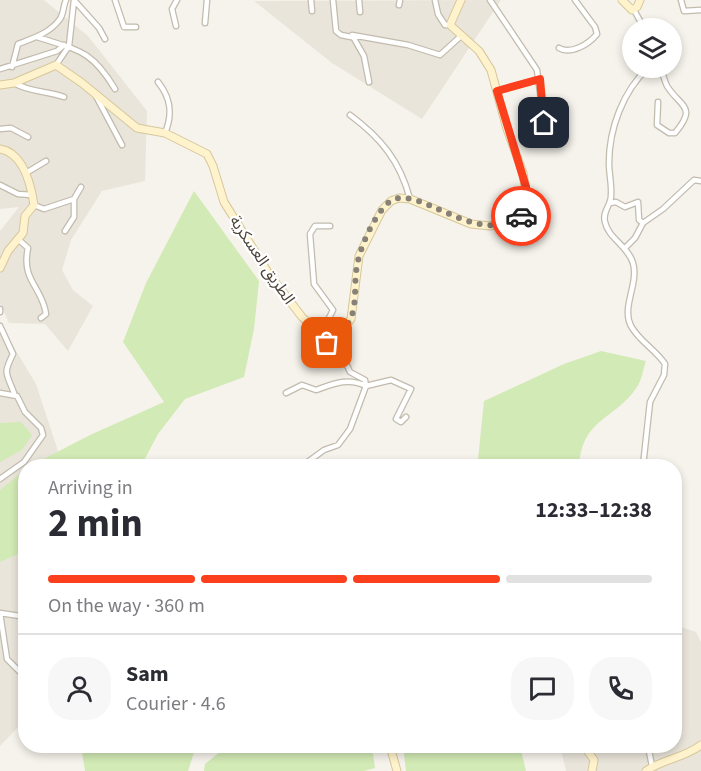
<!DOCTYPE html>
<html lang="en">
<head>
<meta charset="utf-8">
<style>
  body { margin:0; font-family:"Source Sans 3","Noto Sans Arabic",sans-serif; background:#f7f7f7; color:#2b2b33; height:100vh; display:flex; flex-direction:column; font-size:22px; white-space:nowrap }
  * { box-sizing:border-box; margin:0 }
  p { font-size:20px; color:#7c7c81 }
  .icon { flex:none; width:33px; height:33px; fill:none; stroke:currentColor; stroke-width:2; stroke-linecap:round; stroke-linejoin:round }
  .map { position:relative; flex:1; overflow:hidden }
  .panel { position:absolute; left:18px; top:459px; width:664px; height:294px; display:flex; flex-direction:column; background:#fff; border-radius:24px; box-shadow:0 3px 9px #0003 }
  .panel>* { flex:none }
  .tools { position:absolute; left:622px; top:18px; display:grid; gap:12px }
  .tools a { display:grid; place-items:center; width:60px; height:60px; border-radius:50%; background:#fff; box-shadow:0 3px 9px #0003; font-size:30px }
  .pin { position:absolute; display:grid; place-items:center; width:51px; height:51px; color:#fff; margin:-26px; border-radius:12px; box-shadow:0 3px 9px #0006 }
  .courier { position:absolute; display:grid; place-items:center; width:60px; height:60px; margin:-30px; border:4px solid #fc3f1d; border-radius:50%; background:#fff; color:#222; box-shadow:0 2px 8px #0007 }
  .head em { font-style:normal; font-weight:700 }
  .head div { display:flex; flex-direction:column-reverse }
  .head { display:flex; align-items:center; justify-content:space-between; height:102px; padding:0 30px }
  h1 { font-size:39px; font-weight:700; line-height:45px }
  .bar { display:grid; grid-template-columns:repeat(4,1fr); gap:9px 6px; align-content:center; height:72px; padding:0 30px }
  .bar i { height:8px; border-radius:4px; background:#e1e1e2 }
  .bar .on { background:#fc3f1d }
  .bar p { grid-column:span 4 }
  .line { display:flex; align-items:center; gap:15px; padding:0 30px; border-top:2px solid #e1e1e2 }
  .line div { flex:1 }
  .round { display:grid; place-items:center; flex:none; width:63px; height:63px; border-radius:24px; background:#f7f7f7 }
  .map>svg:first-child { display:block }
  .residential { fill:#eae5da }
  .green { fill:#d2eab5 }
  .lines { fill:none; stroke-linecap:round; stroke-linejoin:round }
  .street-casing { stroke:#c2bbae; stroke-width:7 }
  .secondary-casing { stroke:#d6c79b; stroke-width:9 }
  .street { stroke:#fff; stroke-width:4.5 }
  .secondary { stroke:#fff3cd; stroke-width:7 }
  .done { stroke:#878178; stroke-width:6; stroke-dasharray:0 10.8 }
  .route { stroke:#fc3f1d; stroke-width:8 }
  .labels { text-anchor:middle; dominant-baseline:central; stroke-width:4.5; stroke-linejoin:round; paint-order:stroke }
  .street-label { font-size:16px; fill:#4b4439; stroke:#fff }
</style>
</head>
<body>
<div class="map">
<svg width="701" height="771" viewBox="0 0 701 771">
  <rect width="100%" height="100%" fill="#f6f3ec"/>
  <path class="residential" d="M0,0H44L88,36L147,111L145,181L102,191L71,240L62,270L73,290L93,306L68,351L45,324L9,323L0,303V231L19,207L0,209Z
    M501,0L422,119L332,63L254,1Z
    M0,324L36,384L63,466H26L25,720L0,746Z
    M675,625L696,632L701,642V771H566L560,746H675Z"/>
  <path class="green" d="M194,191L259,281L254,329L244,377L185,399L158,434L141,466H30L90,435L164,402L123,342L146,283Z
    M601,351L646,361C643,369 642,380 637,387C614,421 583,417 579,466H466L478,459L484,401L564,364Z
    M21,422L32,435L22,450L0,462V423Z
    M25,470V551L0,562V490Z
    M81,746H196L188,771H85Z
    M227,746H372L375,768L364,771H204L205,764Z
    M403,746H520L526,771H406Z"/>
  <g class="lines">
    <defs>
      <path id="street" d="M74,0L99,28L105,39
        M115,0L124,27H136
        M311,0L312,11
        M333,0L336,31L341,35L351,37
        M359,0L360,12
        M435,0L438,14L445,25H450
        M490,0L537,70L544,123
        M681,0L684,11L701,10
        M399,5L400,0
        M634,10L644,28
        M205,23L207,0
        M176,26L172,9L177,0
        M37,37C77,50 91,49 115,89
        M559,48C571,55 589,44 597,34L595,27L575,0
        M56,65L69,46L74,0
        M12,67L18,44C34,38 50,33 60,19C64,13 63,6 66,0
        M0,69L57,51L64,45
        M158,82C171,98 173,114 165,133
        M369,82L364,56L352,35L408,45L440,55L461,36
        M14,83C29,92 47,91 64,97
        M497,91L540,79
        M96,96L122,145
        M658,102L657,125L669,133H675C698,106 680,107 667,86C664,80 663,73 660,68
        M350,115C381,138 400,161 410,199
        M0,129L11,128L28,137
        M26,173L46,161
        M0,185L18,194L32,195
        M610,203L616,202L625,207L638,202L639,220L643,223
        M34,205L44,209L74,199L81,187
        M65,231L74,217V199
        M19,240L28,248C21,281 42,286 46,314L41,318
        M626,247L635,238L643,223L663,209L694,180L701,181
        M0,309V312
        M0,326L13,354C3,374 6,372 14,393
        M322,332L333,310L314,284L310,234L315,226H330
        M0,393L17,396L25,412L41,428L43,435L24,462L0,479
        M286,393L302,385L316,390C333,384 348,377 366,386L391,380L411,389L396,419L401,422L406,417
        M302,466L324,450L338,445L350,429L366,386L365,380L350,372L341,353L328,345V335
        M643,466L650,402L664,375L665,364C656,350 639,341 631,326C621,307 639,284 633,263C628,246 608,238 605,222C602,212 611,205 611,196C612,185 609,174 609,163C609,129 623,91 648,68
        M0,613L7,659L20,672
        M0,613L26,617
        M648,746L652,766"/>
      <path id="secondary" d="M622,0L632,10L637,7L640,0
        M0,85L14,83L56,65L82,83L137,128L165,133L207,154L213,166L224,202L269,274L302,317L314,328L328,335L339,333L351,319L359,256L382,210L391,201L399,198L410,199L471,224L490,226L513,221L525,210L527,200L523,173L507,129L491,70L479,51L450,25L461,0
        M0,149C24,153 31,185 34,205L25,216L23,233L8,251L0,268
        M390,746L397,771
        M584,746L594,760L592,771
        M646,771C663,759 684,758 701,745"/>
    </defs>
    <use href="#street" class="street-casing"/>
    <use href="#secondary" class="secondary-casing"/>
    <use href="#street" class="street"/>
    <use href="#secondary" class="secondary"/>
  </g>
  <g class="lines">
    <path class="done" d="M327,343L328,335C363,330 352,290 357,266C360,247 373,218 387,204C414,177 473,250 521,216"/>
    <path class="route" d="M521,216L527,204L526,187L497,91L540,79L544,123"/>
  </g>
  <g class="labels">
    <g class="street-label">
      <text transform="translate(262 260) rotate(56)">الطريق العسكرية</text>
    </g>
  </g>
</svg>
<div class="tools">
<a><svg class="icon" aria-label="layers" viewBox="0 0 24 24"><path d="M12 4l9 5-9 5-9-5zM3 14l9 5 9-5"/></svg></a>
</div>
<div class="pin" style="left:327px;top:343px;background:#ea580c"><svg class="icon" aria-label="bag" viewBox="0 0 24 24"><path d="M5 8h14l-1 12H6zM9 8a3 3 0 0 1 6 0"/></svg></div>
<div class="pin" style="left:544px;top:123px;background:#1f2937"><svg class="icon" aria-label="home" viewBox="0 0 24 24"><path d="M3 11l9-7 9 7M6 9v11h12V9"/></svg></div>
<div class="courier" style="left:521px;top:216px"><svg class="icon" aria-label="car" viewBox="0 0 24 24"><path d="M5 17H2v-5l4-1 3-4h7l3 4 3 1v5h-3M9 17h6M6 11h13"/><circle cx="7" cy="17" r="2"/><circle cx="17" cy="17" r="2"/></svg></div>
<section class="panel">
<div class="head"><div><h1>2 min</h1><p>Arriving in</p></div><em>12:33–12:38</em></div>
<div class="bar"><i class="on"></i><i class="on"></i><i class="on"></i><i></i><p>On the way · 360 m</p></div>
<div class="line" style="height:108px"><a class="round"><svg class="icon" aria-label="person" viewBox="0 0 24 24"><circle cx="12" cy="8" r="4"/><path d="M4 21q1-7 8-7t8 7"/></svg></a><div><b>Sam</b><p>Courier · 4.6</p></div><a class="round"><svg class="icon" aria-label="chat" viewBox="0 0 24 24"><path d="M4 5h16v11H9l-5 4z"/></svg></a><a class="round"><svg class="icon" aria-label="phone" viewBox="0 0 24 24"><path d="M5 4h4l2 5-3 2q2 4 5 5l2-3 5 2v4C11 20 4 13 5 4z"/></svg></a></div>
</section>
</div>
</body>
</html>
